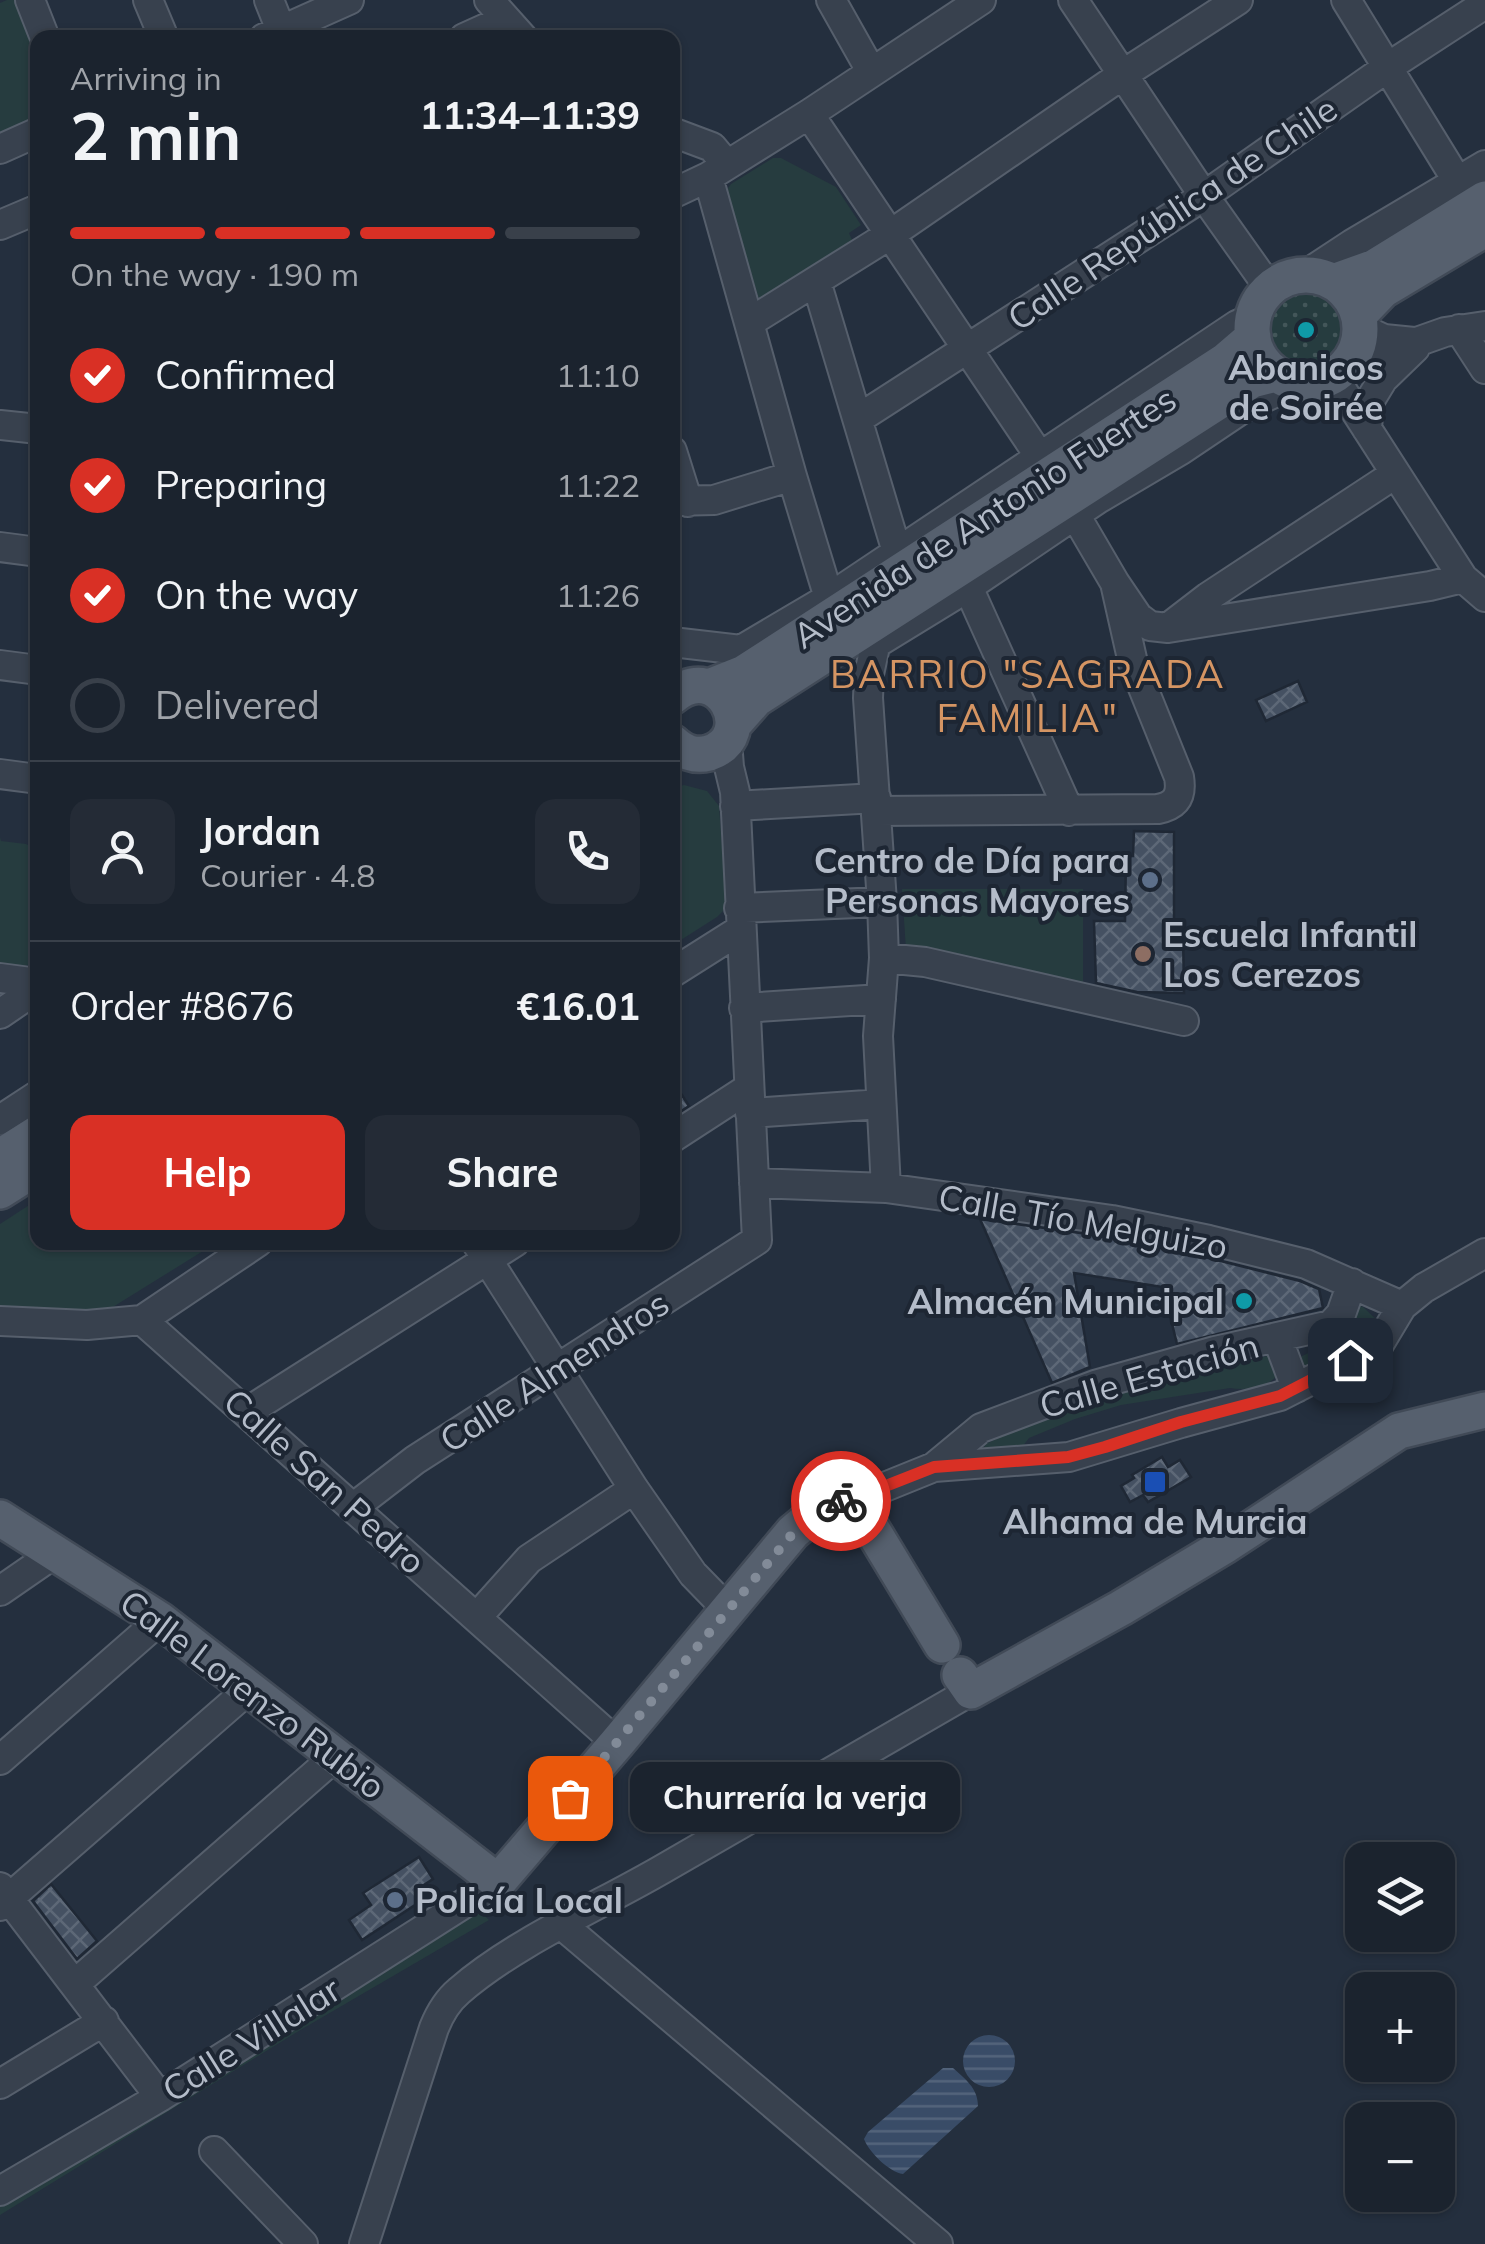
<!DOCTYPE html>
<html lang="en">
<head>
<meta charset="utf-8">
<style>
  body { margin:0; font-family:Mulish,sans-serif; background:#242b36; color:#f1f3f6; height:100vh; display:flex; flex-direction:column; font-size:38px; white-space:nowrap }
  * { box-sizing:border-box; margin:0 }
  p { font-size:32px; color:#a0a4aa }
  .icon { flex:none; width:55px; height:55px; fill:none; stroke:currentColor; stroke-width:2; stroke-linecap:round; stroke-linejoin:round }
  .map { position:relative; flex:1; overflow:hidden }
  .drawer { position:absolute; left:30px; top:30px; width:650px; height:1220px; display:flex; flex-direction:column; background:#1b232e; border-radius:20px; box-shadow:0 2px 8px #0004,0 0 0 2px #39404a }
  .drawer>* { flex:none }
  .controls { position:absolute; left:1345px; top:1842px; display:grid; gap:20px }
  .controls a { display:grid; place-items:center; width:110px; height:110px; border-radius:20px; background:#1b232e; box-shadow:0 2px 8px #0004,0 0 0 2px #39404a; font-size:50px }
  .pin { position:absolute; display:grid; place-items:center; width:85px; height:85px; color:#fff; margin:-42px; border-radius:20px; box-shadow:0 5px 15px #0006 }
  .courier { position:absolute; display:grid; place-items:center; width:100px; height:100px; margin:-50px; border:8px solid #d93025; border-radius:50%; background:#fff; color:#222; box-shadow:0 2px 12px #0007 }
  .bubble { position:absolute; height:70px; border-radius:20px; background:#1b232e; box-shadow:0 2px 8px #0004,0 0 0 2px #39404a; font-size:32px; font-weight:700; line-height:70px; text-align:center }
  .headline em { font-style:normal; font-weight:700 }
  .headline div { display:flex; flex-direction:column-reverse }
  .headline { display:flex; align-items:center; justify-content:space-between; height:170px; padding:0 40px }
  h1 { font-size:65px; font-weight:700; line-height:75px }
  .bar { display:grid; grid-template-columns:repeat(4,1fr); gap:15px 10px; align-content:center; height:120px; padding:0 40px }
  .bar i { height:12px; border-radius:8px; background:#39404a }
  .bar .selected { background:#d93025 }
  .bar p { grid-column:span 4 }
  .line { display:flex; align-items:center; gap:25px; padding:0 40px; border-top:2px solid #39404a }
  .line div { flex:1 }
  .round { display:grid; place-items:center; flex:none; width:105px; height:105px; border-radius:20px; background:#242b36 }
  ol { padding:0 40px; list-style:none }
  li { display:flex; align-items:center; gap:30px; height:110px }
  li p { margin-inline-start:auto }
  li .icon { padding:10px; border-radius:50%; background:#d93025; color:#fff; stroke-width:4 }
  li:last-child { color:#a0a4aa }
  li i { width:55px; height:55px; border:5px solid #39404a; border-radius:50% }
  .cta { display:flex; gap:20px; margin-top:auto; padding:20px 40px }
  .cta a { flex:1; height:115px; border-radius:20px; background:#d93025; color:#fff; font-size:40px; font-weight:700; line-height:115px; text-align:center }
  .cta a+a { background:#242b36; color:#f1f3f6 }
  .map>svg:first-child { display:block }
  .grass { fill:url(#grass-dots) }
  .green { fill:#263c3f }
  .water { fill:url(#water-rules) }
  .building { fill:url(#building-cross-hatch); stroke:#1f2835; stroke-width:2.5 }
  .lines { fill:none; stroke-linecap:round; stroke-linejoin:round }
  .minor-casing { stroke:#565f6c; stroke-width:32 }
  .major-casing { stroke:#414a57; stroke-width:40 }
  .minor { stroke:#38414e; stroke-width:28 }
  .major { stroke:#56606e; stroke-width:35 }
  .done { stroke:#828b98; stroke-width:10; stroke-dasharray:0 18 }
  .route { stroke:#d93025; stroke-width:12 }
  .culture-dot { fill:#0f9aa8; stroke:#1d2633; stroke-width:4 }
  .service-dot { fill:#5c6f8a; stroke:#1d2633; stroke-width:4 }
  .education-dot { fill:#8d6e63; stroke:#1d2633; stroke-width:4 }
  .transit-dot { fill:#1a4fb4; stroke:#1d2633; stroke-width:4 }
  .labels { text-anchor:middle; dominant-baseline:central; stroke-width:8; stroke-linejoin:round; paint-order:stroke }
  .street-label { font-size:35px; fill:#b4bcc9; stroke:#1d2633 }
  .poi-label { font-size:35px; font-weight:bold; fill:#b4bcc9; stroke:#1d2633 }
  .neighbourhood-label { font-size:38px; letter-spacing:2.5px; fill:#d59563; stroke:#1d2633 }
</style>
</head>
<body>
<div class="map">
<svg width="1485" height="2244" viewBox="0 0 1485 2244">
  <defs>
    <pattern id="grass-dots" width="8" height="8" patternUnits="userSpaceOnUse" patternTransform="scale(2.5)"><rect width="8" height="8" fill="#263c3f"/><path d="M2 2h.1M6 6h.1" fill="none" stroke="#435659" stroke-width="1.8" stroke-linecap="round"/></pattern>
    <pattern id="water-rules" width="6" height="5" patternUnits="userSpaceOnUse" patternTransform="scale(2.5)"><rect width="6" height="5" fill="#394c67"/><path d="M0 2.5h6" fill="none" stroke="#53647b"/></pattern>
    <pattern id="building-cross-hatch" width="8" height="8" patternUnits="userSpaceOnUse" patternTransform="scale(2.5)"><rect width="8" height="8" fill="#455162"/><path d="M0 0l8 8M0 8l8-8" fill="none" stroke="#5d6877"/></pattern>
  </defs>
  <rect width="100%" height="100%" fill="#242f3e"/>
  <path class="grass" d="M1271 328a39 39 0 1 1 78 0a39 39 0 1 1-78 0Z"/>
  <path class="green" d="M7,0H17L38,53L37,123L0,139V3Z
    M773,158H781L836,187L861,225L849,233L852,240L759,299L726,191L731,184Z
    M684,785L707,791L719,806L726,901L723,911L717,917L673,945V787Z
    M0,837L1,841L26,844L38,850V951L36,960L22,968L0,965Z
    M902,889H1083V992L906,950Z
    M37,1200L38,1242L216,1243L108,1310L83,1313L0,1306V1224Z
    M1358,1306L1363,1307L1378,1321L1371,1335L1310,1366H1304L1300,1360L1302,1356L1353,1332Z
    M1270,1349L1280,1371C1271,1388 1247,1391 1230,1388L1121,1405L1075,1419L1029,1438L1022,1447L997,1452L986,1450L984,1446L988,1443L1055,1412L1164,1372L1172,1379L1267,1356Z
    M477,1908L489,1920L297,2032L0,2215V2202Z"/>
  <path class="water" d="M963 2061a26 26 0 1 1 52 0a26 26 0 1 1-52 0Z
    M943,2068H953C965,2079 978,2088 978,2106L903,2174C889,2172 869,2152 864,2139L868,2132Z"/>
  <path class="building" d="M1298,681L1307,702L1266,721L1256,700Z
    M1134,831L1174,832V931L1183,932L1184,993L1137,992L1096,983L1094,921H1125L1126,856H1133Z
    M672,1080L689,1106L672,1117Z
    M980,1219L1109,1237L1205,1257L1300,1281L1319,1289L1323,1308L1177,1344L1163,1287L1074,1273L1090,1367L1052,1383Z
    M1162,1457L1168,1467L1180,1460L1191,1477L1148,1502L1143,1495L1130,1502L1121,1486L1134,1478L1132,1475Z
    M419,1857L433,1879L424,1885L430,1895L362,1940L349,1920L371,1905L363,1893Z
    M51,1884L97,1941L77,1959L33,1901Z"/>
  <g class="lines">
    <defs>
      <path id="minor" d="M30,0L45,38
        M148,0L164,38
        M269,0L281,30
        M489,0L523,38
        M831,0L871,71
        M1073,0L1204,196L1270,289
        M1346,0L1458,182
        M264,38L349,0
        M464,38L506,19
        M809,114L1051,473
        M672,132L712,147L727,165
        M0,149L38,132
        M708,177L792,476L829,598
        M672,194L708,177L809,114L981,0
        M0,225L38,209
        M1305,275L1352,244L1485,165
        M816,281L897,552
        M750,322L891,234L1122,75L1238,0
        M1360,328L1384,339L1414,342
        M1459,329L1485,369
        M1346,367L1445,332L1485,326
        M1333,376L1463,578L1485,597
        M858,419L1204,196L1388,67L1485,4
        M0,425L38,429
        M1367,429L1369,402L1383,379L1415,348
        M672,451L688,502
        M672,501L714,500L792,476
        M1067,501L1115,583L1138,617L1150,626L1168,628L1430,586L1463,578
        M0,547L38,552
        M968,587L1069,811
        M881,619L869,674L868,698L882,902L884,958L878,1036L886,1188
        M1169,627L1208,597L1395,474
        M672,642L741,650L829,598L1237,325L1253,318
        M875,644L968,587L1098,499L1181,450L1248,405L1283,389L1307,383
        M0,665L38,670
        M0,774L38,779
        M735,806L876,798
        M876,811L1158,809C1177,805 1182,795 1179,777L1133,663L1115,583
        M739,908L882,902
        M884,958L925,962L1184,1021
        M672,973L740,930
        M0,978L38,983
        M744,1008L881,999
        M0,1014L38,988
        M750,1113L881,1104
        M0,1120L38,1095
        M672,1138L749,1088
        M754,1183L886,1188L1112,1220L1209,1240L1306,1264L1402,1306
        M476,1242L634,1489L693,1574L728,1610
        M142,1320L617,1743
        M0,1321L87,1325L142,1320L258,1242
        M1277,1337L1296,1388
        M247,1412L515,1242
        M934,1467L981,1428L1095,1385L1215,1351L1331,1325L1341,1314L1352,1283
        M850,1501L934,1467L1069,1457L1181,1423L1280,1396L1378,1346L1402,1306L1424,1288L1485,1253
        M354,1507L415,1460L757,1240L735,792L729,767L727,741
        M0,1591L55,1553
        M477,1617L529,1559L634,1489
        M0,1760L160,1620
        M0,1887L160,2097
        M0,1906L249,1689
        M562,1925L938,2244
        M75,1984L337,1755
        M0,2084L104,2021
        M214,2151L303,2244
        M0,2191L160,2097L498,1882
        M364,2244L434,2028C440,2013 447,2001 459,1991C514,1943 597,1907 661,1870C765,1811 867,1750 971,1691"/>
      <path id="major" d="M1252 329a54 54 0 1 1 108 0a54 54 0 1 1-108 0Z
        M1333,282L1375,267L1485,199
        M1359,315L1383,290L1485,229
        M709,687L744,673L1225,361L1253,337
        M672,697C719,656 761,736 709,753C694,757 683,752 672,742
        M733,725L756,699L1252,380L1276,374
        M0,1157L38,1133
        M0,1191L38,1167
        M0,1518L160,1620L498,1882L617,1743L793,1532C811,1518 835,1491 858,1506L942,1645
        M960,1675L971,1691L1121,1608L1226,1545L1399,1431L1485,1410"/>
    </defs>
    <use href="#minor" class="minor-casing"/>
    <use href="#major" class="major-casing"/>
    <use href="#minor" class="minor"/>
    <use href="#major" class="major"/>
  </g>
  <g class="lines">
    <path class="done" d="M570,1798L794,1532L822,1508L841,1501"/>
    <path class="route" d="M841,1501L850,1500L934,1467L1068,1457L1105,1447L1181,1422L1280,1396L1350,1360"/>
  </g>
  <g class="culture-dot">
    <circle cx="1306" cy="330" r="10"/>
    <circle cx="1244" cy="1301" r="10"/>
  </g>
  <g class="service-dot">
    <circle cx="1150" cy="880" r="10"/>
    <circle cx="395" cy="1900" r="10"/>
  </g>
  <circle class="education-dot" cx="1143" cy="954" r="10"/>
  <rect class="transit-dot" x="1143" y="1470" width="24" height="24" rx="5"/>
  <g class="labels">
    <g class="street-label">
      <text transform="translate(1172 213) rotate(-34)">Calle República de Chile</text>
      <text transform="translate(984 517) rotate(-33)">Avenida de Antonio Fuertes</text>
      <text transform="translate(1083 1221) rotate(10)">Calle Tío Melguizo</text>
      <text transform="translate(554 1371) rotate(-33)">Calle Almendros</text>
      <text transform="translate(1149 1375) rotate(-16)">Calle Estación</text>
      <text transform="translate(325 1481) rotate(42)">Calle San Pedro</text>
      <text transform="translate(253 1694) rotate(37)">Calle Lorenzo Rubio</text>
      <text transform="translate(251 2039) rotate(-32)">Calle Villalar</text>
    </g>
    <g class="poi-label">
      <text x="1306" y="367">Abanicos<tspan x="1306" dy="40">de Soirée</tspan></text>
      <text x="1130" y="860" text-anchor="end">Centro de Día para<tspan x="1130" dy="40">Personas Mayores</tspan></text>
      <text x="1163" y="934" text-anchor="start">Escuela Infantil<tspan x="1163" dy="40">Los Cerezos</tspan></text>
      <text x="1224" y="1301" text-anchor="end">Almacén Municipal</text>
      <text x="1155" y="1521">Alhama de Murcia</text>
      <text x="415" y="1900" text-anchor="start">Policía Local</text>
    </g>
    <g class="neighbourhood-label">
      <text x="1028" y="674">BARRIO "SAGRADA<tspan x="1028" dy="44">FAMILIA"</tspan></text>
    </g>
  </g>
</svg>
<div class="controls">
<a><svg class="icon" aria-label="layers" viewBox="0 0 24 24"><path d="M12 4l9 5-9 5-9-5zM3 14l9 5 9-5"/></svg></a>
<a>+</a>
<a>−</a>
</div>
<div class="pin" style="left:570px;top:1798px;background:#ea580c"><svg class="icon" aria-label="bag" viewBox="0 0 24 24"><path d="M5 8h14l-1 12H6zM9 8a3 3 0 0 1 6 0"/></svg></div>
<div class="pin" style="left:1350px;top:1360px;background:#1f2937"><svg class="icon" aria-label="home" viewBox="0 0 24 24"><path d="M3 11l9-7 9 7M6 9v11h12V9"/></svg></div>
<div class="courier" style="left:841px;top:1501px"><svg class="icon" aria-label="bike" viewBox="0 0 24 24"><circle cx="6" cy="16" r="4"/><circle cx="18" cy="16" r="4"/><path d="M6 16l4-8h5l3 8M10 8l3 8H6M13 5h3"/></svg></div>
<div class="bubble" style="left:630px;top:1762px;width:330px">Churrería la verja</div>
<section class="drawer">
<div class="headline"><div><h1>2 min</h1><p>Arriving in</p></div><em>11:34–11:39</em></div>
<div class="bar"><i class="selected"></i><i class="selected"></i><i class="selected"></i><i></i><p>On the way · 190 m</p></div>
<ol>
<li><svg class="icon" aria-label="check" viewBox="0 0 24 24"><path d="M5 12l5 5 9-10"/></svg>Confirmed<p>11:10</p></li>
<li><svg class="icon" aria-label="check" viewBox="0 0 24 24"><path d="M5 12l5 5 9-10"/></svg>Preparing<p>11:22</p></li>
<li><svg class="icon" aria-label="check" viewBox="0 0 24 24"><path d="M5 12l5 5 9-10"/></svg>On the way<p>11:26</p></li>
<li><i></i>Delivered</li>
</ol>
<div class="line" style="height:180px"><a class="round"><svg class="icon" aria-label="person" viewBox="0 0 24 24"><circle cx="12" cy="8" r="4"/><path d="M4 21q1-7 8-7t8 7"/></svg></a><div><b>Jordan</b><p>Courier · 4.8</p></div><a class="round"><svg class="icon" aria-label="phone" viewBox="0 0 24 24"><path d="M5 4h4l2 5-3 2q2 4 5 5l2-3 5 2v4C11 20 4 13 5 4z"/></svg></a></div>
<div class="line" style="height:130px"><div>Order #8676</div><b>€16.01</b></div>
<div class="cta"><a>Help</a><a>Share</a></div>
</section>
</div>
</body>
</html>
